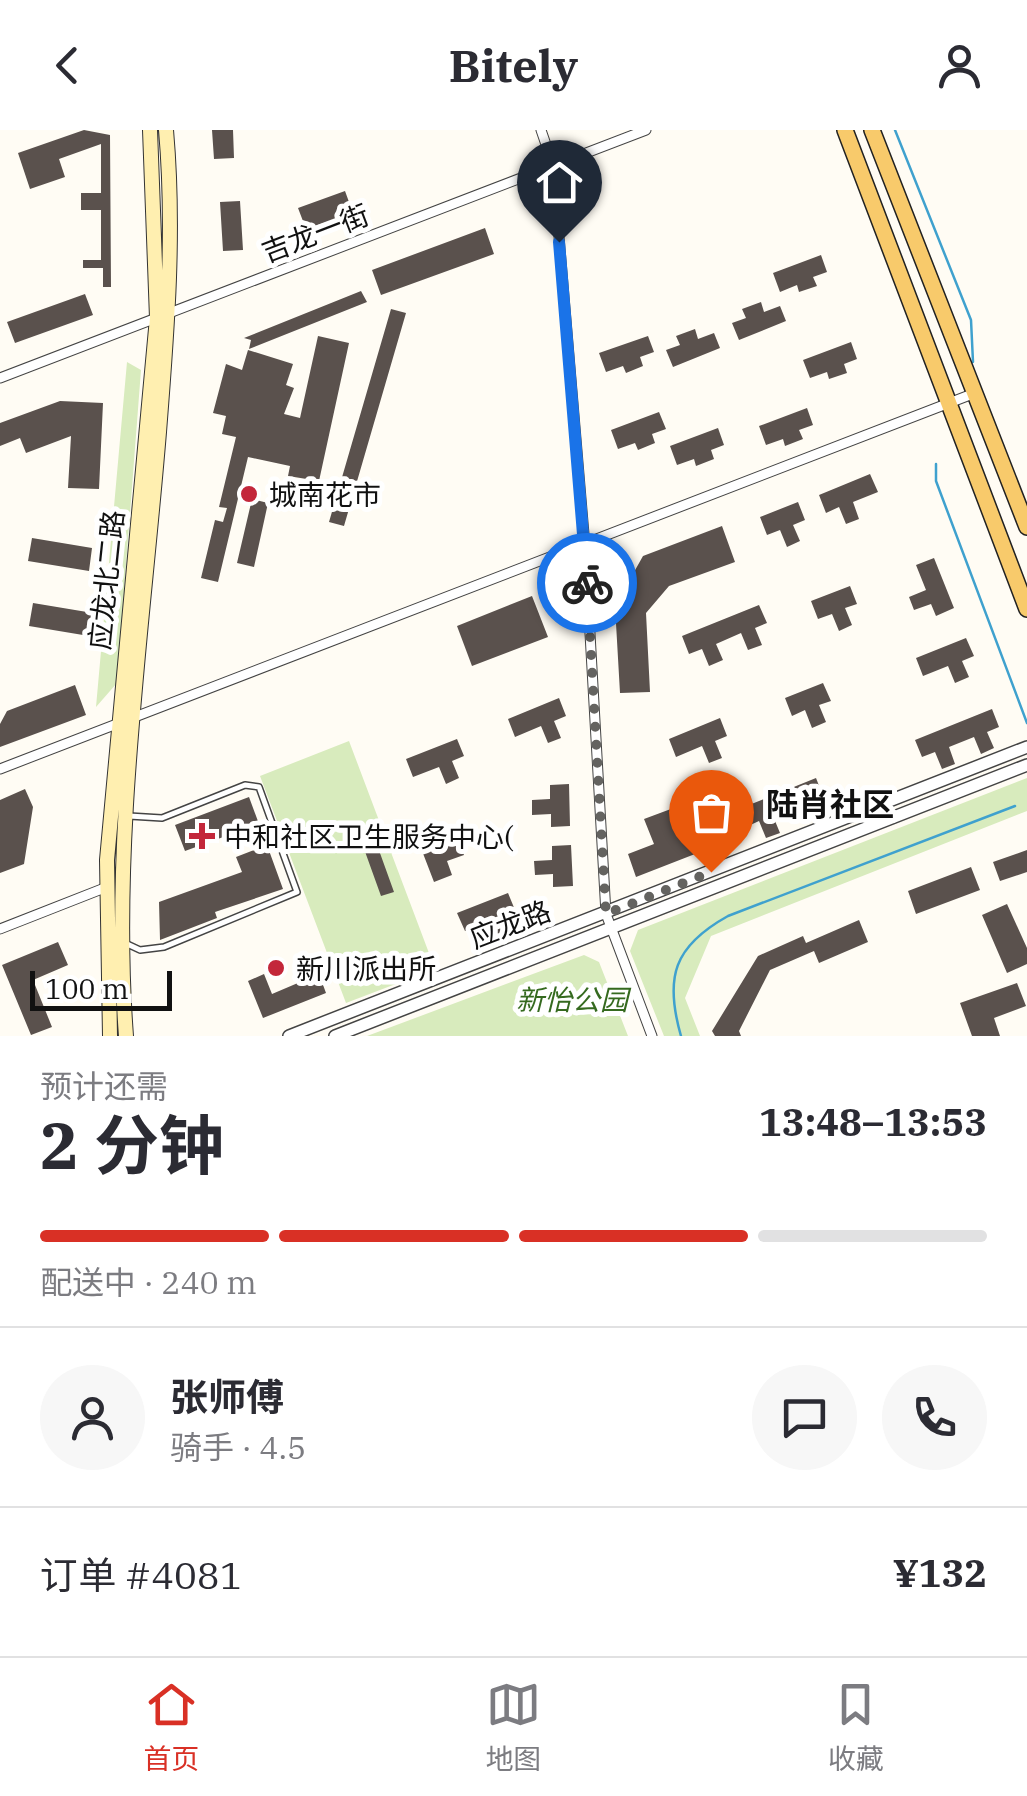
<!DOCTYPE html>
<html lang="zh">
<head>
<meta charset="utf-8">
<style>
  body { margin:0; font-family:"IBM Plex Serif","Noto Sans SC",serif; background:#f7f7f7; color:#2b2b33; height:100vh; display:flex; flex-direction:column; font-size:38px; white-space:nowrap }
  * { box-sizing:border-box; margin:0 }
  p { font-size:32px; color:#7c7c81 }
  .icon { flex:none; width:55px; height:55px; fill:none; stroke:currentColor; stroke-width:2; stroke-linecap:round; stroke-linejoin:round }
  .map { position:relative; height:906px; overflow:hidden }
  .details { display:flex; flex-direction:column; background:#fff; flex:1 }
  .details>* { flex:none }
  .scale { position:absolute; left:30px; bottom:25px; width:142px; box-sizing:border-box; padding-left:10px; border:5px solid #111; border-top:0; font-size:28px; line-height:35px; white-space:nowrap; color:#111; -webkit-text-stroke:8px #fff; paint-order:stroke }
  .pin { position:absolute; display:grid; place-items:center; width:85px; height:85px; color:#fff; margin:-102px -42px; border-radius:50% 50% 50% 0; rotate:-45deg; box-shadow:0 0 10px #0007 }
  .pin .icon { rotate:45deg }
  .courier { position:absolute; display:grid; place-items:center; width:100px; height:100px; margin:-50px; border:8px solid #1a73e8; border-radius:50%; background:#fff; color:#222; box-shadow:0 2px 12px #0007 }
  .summary em { font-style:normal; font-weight:700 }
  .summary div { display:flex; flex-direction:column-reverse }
  .summary { display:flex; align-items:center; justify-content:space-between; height:170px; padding:0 40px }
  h1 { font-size:65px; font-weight:700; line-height:75px }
  .bar { display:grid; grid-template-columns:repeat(4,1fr); gap:15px 10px; align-content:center; height:120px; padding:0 40px }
  .bar i { height:12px; border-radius:8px; background:#e1e1e2 }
  .bar .on { background:#d93025 }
  .bar p { grid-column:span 4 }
  .line { display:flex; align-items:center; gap:25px; padding:0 40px; border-top:2px solid #e1e1e2 }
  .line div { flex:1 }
  .round { display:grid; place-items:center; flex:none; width:105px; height:105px; border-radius:52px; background:#f7f7f7 }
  header { display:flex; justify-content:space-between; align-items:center; height:130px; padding:0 40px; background:#fff; font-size:45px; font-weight:700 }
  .menu { display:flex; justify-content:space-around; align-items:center; height:140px; border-top:2px solid #e1e1e2; background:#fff; font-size:28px; color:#7c7c81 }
  .menu a { display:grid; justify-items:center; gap:5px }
  .menu .on { color:#d93025 }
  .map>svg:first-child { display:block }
  .green { fill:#d8ebbd }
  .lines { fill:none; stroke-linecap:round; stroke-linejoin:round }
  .stream { stroke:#3fa1ce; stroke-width:2.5 }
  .building { fill:#5a514d }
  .service-casing { stroke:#444; stroke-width:8 }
  .minor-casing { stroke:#444; stroke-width:11 }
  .tertiary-casing { stroke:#444; stroke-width:14 }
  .secondary-casing { stroke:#333; stroke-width:16 }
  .primary-casing { stroke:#222; stroke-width:18 }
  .service { stroke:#fff; stroke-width:5 }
  .minor { stroke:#fff; stroke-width:9 }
  .tertiary { stroke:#fff; stroke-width:11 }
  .secondary { stroke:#ffefb0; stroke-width:14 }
  .primary { stroke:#f8ca6b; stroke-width:15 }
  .done { stroke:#646360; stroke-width:10; stroke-dasharray:0 18 }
  .route { stroke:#1a73e8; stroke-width:12 }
  .poi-dot { fill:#c3273b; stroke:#fff; stroke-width:4 }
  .labels { text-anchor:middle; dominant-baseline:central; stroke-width:10; stroke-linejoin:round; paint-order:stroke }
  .street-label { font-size:28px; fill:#111; stroke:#fff }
  .poi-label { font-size:28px; fill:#111; stroke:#fff; text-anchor:start }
  .park-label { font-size:28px; font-style:italic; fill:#356a1f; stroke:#fff }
  .quarter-label { font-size:32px; font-weight:bold; fill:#111; stroke:#fff }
</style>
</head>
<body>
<header><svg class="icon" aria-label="back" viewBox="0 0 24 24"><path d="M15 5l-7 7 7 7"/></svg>Bitely<svg class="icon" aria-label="person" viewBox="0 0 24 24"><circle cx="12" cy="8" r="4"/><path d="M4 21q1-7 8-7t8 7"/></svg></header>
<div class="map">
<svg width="1027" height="906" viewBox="0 0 1027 906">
  <rect width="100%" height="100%" fill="#fffcf4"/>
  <path class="green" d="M127,232L141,240L117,553L96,577Z
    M349,611L435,839L346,873L260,646Z
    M1027,648V681L711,806L685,868L700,906H664L630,821L638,800Z
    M584,825L599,832L628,906H367Z"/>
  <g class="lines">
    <path class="stream" d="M895,0L971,190L973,232
      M936,334V351L1027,593
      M681,906C664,847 674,816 728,786L1015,676"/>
  </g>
  <path class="building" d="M84,0L110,5L111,157H103V138H83V130H101V80H81V63H101V14L59,29L65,47L30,59L18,23Z
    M212,0H233L234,28L214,29Z
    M345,61L353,83L306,99L298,78Z
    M240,71L243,120L223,121L220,72Z
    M485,98L494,124L381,165L372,140Z
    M821,125L827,142L813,147L817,156L799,162L797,155L780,162L773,143Z
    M361,161L367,172L249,219L251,210L244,208Z
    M85,164L93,185L15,213L7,192Z
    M761,172L764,182L780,176L786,191L739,210L732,193L746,188L742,179Z
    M391,179L406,183L344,396L329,392Z
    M695,199L698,209L714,203L720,218L673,237L666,220L680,215L676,206Z
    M318,206L349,213L319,351L288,346L290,336L248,327L218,452L201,448L215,390L223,392L227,378L219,377L236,307L222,304L226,286L213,283L226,234L242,240L248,220L293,234L286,255L294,258L284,284L300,288Z
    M648,206L654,222L640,227L643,236L626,243L623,236L606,242L599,223Z
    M851,212L857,229L844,234L847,243L829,249L827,242L810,248L803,230Z
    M60,271L103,273L99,359L68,358L71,306L26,323L20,308L0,316V293Z
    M807,278L813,295L799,300L803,309L785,316L783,309L766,315L759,296Z
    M659,282L666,299L652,304L655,313L638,320L635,313L618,319L611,300Z
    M718,298L724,315L711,320L714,329L696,336L694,329L677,335L670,316Z
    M870,344L878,362L853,372L859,389L846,394L839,377L826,383L819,365Z
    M252,369L268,373L254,437L237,433Z
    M798,372L805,390L793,395L800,411L787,417L780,400L767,405L760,387Z
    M722,396L735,432L669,456L646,483L650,562L620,563L615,476L643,426Z
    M32,408L92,418L89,441L28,431Z
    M934,428L954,478L936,486L931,474L914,480L909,467L926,460L916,435Z
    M850,456L857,474L845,478L852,495L839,501L832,484L818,489L811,471Z
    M532,466L548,507L472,536L457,496Z
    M33,473L93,483L89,506L29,496Z
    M759,475L767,493L755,498L762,515L748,520L741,503L716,514L723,530L709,536L702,519L689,524L682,506Z
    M966,508L974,526L962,531L969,547L955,553L948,536L923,546L916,528Z
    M823,553L831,571L819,575L826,592L812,598L805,580L792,586L785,568Z
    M75,555L86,585L0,617V594L7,581Z
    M559,568L566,586L554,591L561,608L548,613L541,596L515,607L508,589Z
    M992,579L999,597L987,602L994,618L981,624L974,607L949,617L955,634L942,639L935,622L922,627L915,610Z
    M720,588L727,606L715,611L722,628L709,633L702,616L676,627L669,609Z
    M457,609L464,626L452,631L459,648L446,654L439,637L413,647L406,629Z
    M816,648L823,666L811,671L818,687L805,693L798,676L773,686L780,703L766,708L759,691L746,697L739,679Z
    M569,654L570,696L551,697V684L532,685V670L550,669V655Z
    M25,659L33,677L24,734L0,743V670Z
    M249,667L259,694L185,721L175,695Z
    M695,670L713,717L636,747L628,724L654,714L644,689Z
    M437,706L442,718L459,711L464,725L447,731L452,745L434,752L419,713Z
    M376,712L394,762L381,766L363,716Z
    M267,715L283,759L215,782L217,788L160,810L159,772L242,742L236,727Z
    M571,715L573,756L553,757V744L535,745L534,731L552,730V716Z
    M1027,720V742L1000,751L993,732Z
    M971,737L980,760L916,784L908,761Z
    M508,763L515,780L503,785L510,802L497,808L490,791L465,801L457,783Z
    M1007,774L1027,818V834L1007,843L982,785Z
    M859,790L868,812L819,833L814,821L770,840L739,901L741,906H715L712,901L758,826L803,806L806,813Z
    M58,812L68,835L33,850L52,897L31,905L2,835Z
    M264,844L272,864L319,844L326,863L263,888L248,851Z
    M1017,853L1026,876L994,888L1000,906H972L960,873Z"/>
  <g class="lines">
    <defs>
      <path id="service" d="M125,813L140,820L164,817L297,762L259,657L245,655L162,688L129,686"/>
      <path id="minor" d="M541,0L553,35L585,416L606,784L652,906
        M0,248L646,0
        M0,639L975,263
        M0,799L107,757"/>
      <path id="tertiary" d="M289,906L1027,617
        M335,906L1027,635"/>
      <path id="secondary" d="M110,906L107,730L157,188L150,0
        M126,906C111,711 143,498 159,302C167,201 175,101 166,0"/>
      <path id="primary" d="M845,0L1027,479
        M872,0L1027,397"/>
    </defs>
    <use href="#service" class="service-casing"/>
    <use href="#minor" class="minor-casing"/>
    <use href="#tertiary" class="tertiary-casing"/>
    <use href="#secondary" class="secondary-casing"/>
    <use href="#primary" class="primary-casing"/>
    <use href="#service" class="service"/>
    <use href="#minor" class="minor"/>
    <use href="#tertiary" class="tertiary"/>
    <use href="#secondary" class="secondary"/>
    <use href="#primary" class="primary"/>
  </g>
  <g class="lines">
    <path class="done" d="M587,453L606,784L711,742"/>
    <path class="route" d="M559,112L587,453"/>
  </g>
  <g class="poi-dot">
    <circle cx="249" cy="364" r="10"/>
    <path d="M197 691h10v10h10v10h-10v10h-10v-10h-10v-10h10z"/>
    <circle cx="276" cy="838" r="10"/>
  </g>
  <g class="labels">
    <g class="street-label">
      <text transform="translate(315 103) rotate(-21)">吉龙一街</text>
      <text transform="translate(106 450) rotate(-84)">应龙北二路</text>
      <text transform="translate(510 794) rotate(-21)">应龙路</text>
    </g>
    <g class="poi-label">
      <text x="269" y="364">城南花市</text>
      <text x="224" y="706">中和社区卫生服务中心(</text>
      <text x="296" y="838">新川派出所</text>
    </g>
    <g class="park-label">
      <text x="572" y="869">新怡公园</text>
    </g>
    <g class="quarter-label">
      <text x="830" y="674">陆肖社区</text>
    </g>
  </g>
</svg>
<div class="scale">100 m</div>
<div class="pin" style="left:711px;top:742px;background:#ea580c"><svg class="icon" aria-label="bag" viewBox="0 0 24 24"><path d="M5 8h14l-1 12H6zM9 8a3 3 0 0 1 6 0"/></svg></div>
<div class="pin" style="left:559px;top:112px;background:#1f2937"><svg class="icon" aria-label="home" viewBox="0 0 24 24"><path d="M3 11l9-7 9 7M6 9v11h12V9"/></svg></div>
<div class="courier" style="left:587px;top:453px"><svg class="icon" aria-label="bike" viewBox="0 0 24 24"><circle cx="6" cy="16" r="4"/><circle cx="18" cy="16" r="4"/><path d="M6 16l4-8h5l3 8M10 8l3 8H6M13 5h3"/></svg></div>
</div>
<section class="details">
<div class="summary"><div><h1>2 分钟</h1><p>预计还需</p></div><em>13:48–13:53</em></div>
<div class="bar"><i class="on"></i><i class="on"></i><i class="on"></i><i></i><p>配送中 · 240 m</p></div>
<div class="line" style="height:180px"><a class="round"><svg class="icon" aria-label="person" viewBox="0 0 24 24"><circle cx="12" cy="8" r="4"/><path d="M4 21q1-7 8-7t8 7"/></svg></a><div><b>张师傅</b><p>骑手 · 4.5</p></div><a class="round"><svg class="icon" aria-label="chat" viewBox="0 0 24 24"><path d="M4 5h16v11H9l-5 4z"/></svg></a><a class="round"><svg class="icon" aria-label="phone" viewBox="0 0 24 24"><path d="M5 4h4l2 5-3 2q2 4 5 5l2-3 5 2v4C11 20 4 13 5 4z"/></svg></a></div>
<div class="line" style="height:130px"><div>订单 #4081</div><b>¥132</b></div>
</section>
<nav class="menu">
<a class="on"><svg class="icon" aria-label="home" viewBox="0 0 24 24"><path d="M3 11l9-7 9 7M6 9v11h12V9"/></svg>首页</a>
<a><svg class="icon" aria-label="map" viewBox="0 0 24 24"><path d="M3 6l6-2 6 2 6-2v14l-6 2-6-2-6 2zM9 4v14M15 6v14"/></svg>地图</a>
<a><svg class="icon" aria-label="saved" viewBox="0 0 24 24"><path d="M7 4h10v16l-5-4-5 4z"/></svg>收藏</a>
</nav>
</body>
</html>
